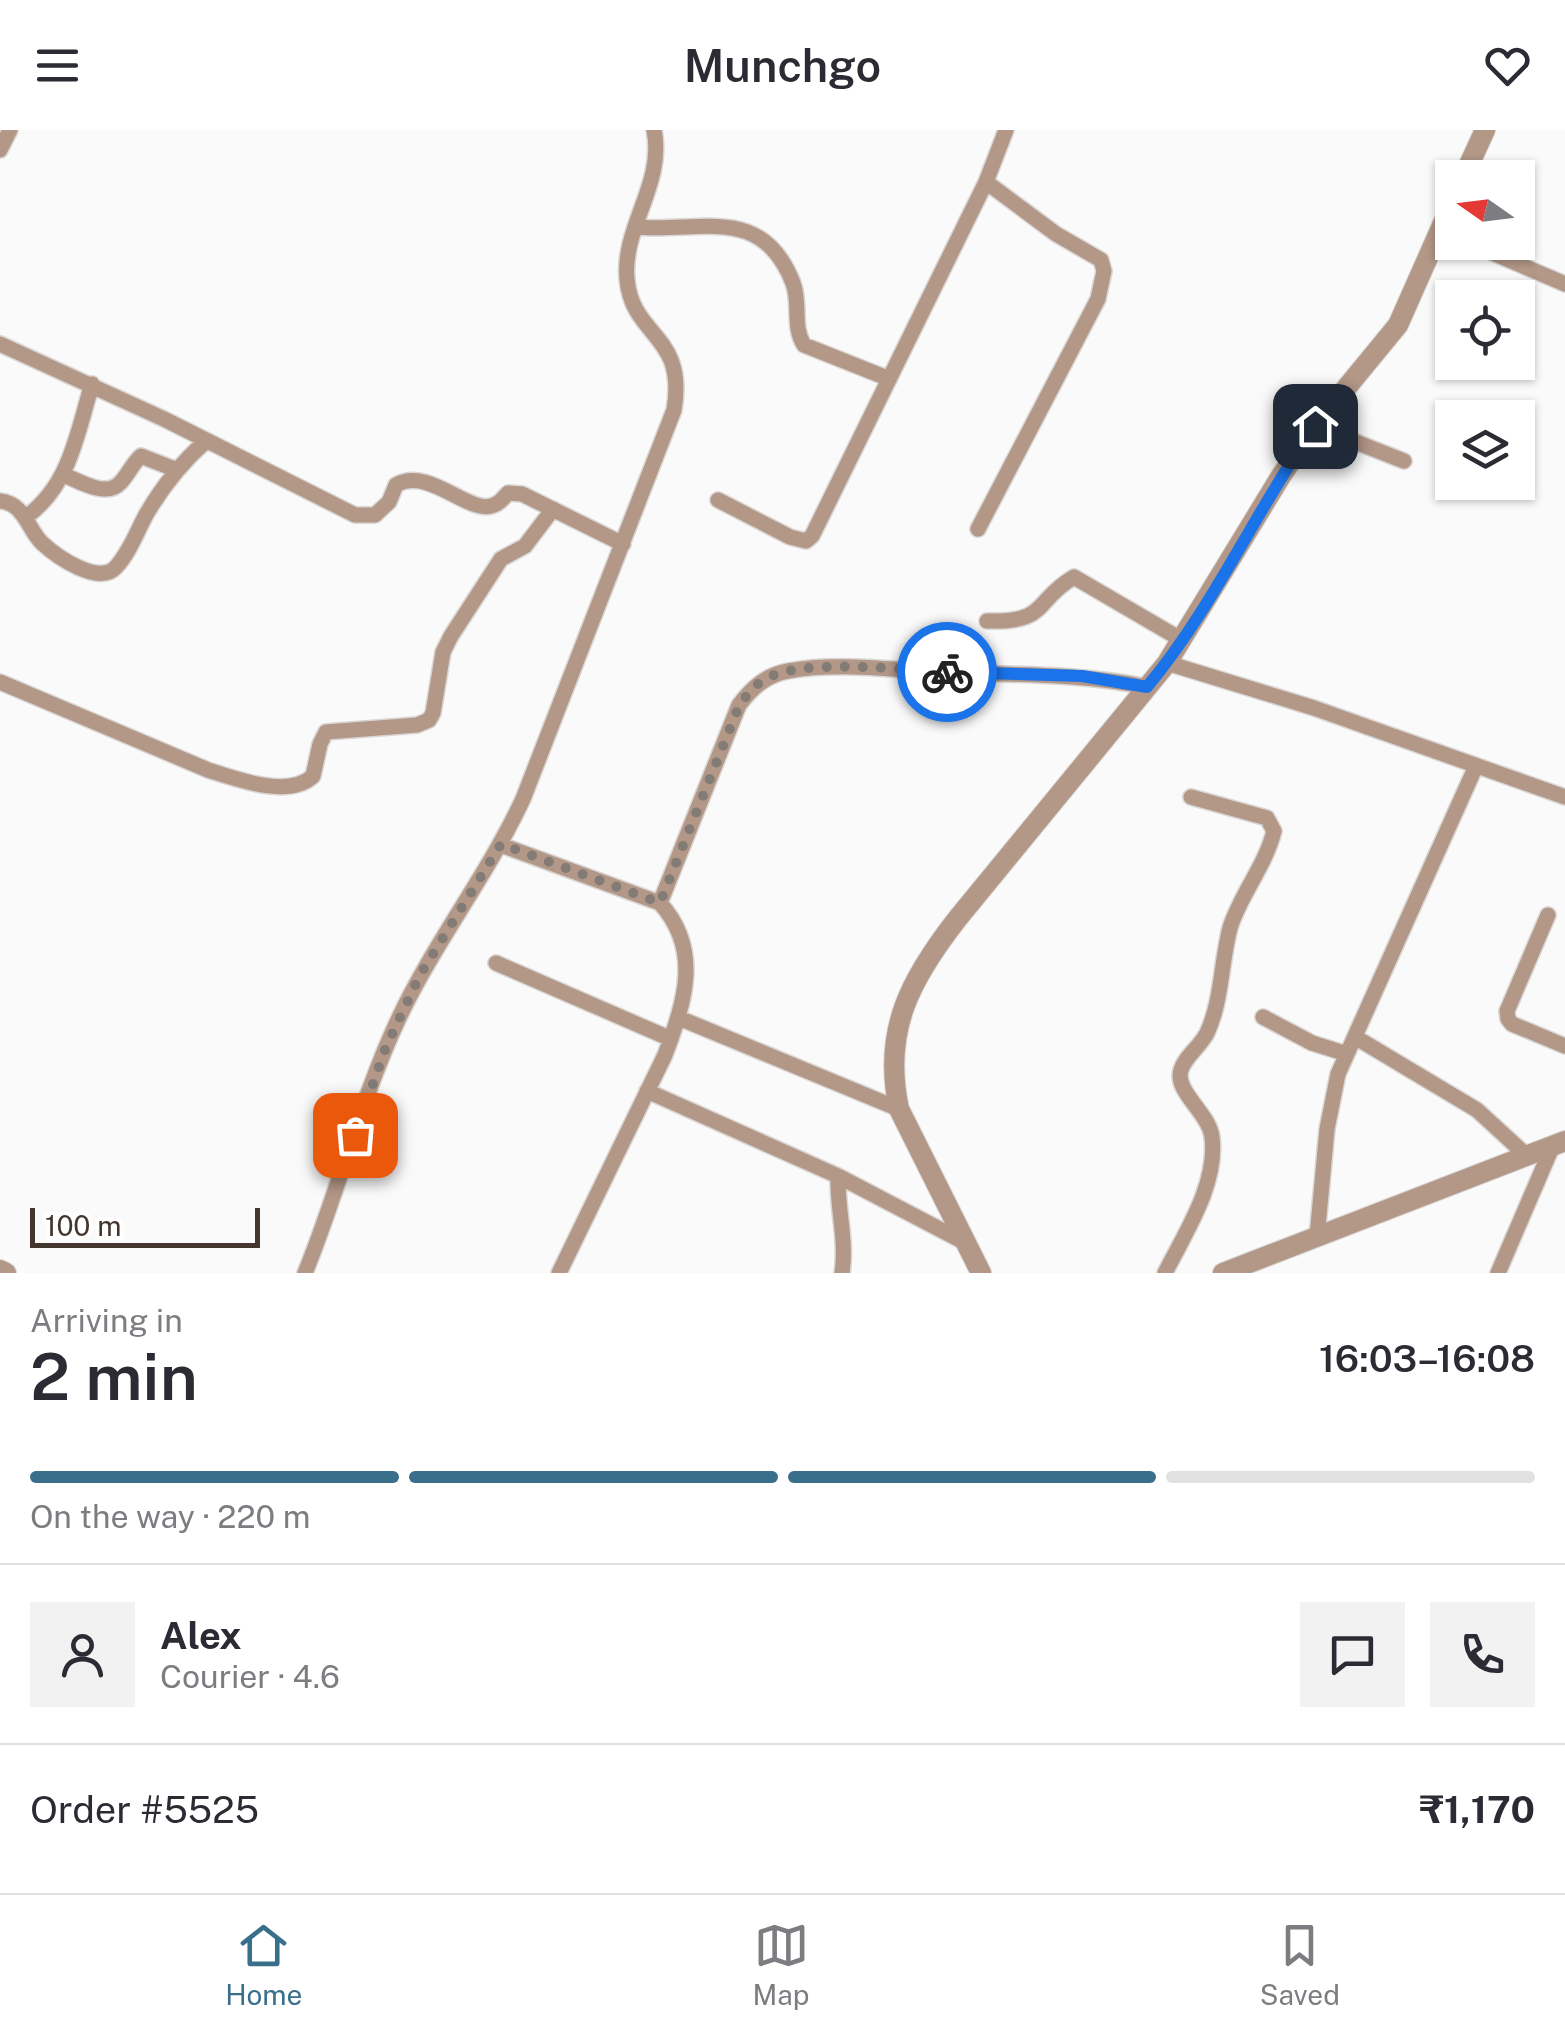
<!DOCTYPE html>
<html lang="en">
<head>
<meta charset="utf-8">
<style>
  body { margin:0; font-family:"Public Sans",sans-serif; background:#f2f2f3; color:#2b2b33; height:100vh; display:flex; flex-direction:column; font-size:38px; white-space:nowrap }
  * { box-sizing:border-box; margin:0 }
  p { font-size:32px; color:#7c7c81 }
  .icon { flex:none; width:55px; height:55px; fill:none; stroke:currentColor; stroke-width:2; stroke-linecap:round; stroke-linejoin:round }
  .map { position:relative; height:1143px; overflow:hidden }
  .details { display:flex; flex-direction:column; background:#fff; flex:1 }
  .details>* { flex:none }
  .needle { width:65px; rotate:284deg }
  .fabs { position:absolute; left:1435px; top:30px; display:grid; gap:20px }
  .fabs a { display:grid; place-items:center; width:100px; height:100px; border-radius:0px; background:#fff; box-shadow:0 2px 8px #0004; font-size:50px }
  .scale { position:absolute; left:30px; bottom:25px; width:230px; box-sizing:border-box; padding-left:10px; border:5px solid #43362f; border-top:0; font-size:28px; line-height:35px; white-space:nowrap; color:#43362f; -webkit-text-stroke:8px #fff; paint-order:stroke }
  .pin { position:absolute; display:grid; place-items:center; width:85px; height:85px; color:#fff; margin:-42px; border-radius:20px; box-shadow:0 5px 15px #0006 }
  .courier { position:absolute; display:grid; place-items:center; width:100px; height:100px; margin:-50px; border:8px solid #1a73e8; border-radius:50%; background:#fff; color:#222; box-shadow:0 2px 12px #0007 }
  .summary em { font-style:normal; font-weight:600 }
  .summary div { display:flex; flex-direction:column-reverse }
  .summary { display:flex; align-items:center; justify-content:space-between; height:170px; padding:0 30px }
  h1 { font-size:65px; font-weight:600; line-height:75px }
  .bar { display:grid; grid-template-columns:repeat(4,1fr); gap:15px 10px; align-content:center; height:120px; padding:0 30px }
  .bar i { height:12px; border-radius:8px; background:#e1e1e2 }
  .bar .selected { background:#396f8b }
  .bar p { grid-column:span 4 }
  .line { display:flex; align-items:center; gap:25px; padding:0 30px; border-top:2px solid #e1e1e2 }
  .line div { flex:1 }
  .round { display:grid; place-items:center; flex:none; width:105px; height:105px; border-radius:0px; background:#f2f2f3 }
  header { display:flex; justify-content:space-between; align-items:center; height:130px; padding:0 30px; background:#fff; font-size:45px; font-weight:600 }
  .menu { display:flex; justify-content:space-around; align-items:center; height:140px; border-top:2px solid #e1e1e2; background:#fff; font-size:28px; color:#7c7c81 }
  .menu a { display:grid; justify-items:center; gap:5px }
  .menu .selected { color:#396f8b }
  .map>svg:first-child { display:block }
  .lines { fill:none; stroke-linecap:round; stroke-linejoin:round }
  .minor-casing { stroke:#d9d7d5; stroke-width:18 }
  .tertiary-casing { stroke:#d9d7d5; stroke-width:22 }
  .minor { stroke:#b39787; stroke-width:15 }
  .tertiary { stroke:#b39787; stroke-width:20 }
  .done { stroke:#837b76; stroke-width:10; stroke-dasharray:0 18 }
  .route { stroke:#1a73e8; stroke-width:12 }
</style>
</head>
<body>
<header><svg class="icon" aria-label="menu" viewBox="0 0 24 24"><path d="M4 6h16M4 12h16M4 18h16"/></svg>Munchgo<svg class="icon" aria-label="heart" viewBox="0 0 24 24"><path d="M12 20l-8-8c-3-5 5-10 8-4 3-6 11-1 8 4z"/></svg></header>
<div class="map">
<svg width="1565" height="1143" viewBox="0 0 1565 1143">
  <rect width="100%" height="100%" fill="#fafafa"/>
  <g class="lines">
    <defs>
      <path id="minor" d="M0,20L10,0
        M636,97C700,103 762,73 793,153C801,174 792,196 804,215L887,248
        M1467,112L1565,154
        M0,214L164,289L355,385H375L389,372L396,355C430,335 472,389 496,374C501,372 504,367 508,363L522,364L623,414
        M1315,296L1404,331
        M64,345C79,351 106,368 120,353C128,345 132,334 141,326L177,340
        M718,370L790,407L806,411L812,406L986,52L1006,0
        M0,371C25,374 27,398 42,413C57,427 99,456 116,437C130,422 137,401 147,383C163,356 182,332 206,311
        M26,387C70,355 77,304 92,254
        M978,399L1098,169L1104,141L1101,130L1056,104L986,52
        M987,491C1049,493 1033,471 1074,447L1182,510
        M1167,533L1314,578L1565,667
        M0,552L208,640C236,649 289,669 313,646L320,614L326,602L417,595L429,590L433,583L443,522L451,506L501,429L525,416L553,379
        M501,715L660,773L739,575C752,558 766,545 788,541C837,532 891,540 941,542C1010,545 1079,543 1147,557
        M1548,785L1507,881L1508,889L1512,894L1565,916
        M496,833L671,909
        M1263,887L1312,913L1347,924
        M679,888L899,979
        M1355,907L1477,980L1526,1025
        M647,961L838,1046L966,1113
        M838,1046C837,1079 847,1110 842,1143
        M1317,1107L1327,999L1338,944L1476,636
        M305,1143C339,1060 360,971 398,890C434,813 487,746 523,669L674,280C687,203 632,208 627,149C622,97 665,54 654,0
        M559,1143L665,925C685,871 702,820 660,773
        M1165,1143C1185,1103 1218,1054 1212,1007C1209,983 1174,961 1181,940C1185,926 1200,917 1207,903C1222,871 1221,832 1230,798C1240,765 1265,737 1274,701L1267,688L1191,667
        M1498,1143L1553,1015"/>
      <path id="tertiary" d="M1463,48L1485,0
        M0,1140L6,1143
        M981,1143L899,979C882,900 911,848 958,788L1167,533L1281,346L1315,296L1398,195L1452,73
        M1223,1143L1565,1011"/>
    </defs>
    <use href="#minor" class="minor-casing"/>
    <use href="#tertiary" class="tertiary-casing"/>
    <use href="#minor" class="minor"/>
    <use href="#tertiary" class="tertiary"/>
  </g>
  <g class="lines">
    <path class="done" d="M355,1005L386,917L420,845L501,714L660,773L739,576C747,565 755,554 767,548C807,528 902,540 947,542"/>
    <path class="route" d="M947,542L1082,546L1147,557C1213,478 1256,380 1315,296"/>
  </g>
</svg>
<div class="fabs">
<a><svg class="needle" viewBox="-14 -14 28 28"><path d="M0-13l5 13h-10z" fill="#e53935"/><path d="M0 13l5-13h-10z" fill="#7c7c81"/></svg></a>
<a><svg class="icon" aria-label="locate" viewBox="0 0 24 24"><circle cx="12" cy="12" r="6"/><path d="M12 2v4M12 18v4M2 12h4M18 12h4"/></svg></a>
<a><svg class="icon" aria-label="layers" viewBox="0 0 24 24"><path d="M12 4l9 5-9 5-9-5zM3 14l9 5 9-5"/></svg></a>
</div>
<div class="scale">100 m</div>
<div class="pin" style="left:355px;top:1005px;background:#ea580c"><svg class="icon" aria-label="bag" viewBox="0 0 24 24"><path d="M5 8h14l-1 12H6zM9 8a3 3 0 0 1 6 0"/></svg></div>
<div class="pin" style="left:1315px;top:296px;background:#1f2937"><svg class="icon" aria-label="home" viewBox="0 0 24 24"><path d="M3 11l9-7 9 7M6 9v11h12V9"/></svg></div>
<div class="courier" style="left:947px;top:542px"><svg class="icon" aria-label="bike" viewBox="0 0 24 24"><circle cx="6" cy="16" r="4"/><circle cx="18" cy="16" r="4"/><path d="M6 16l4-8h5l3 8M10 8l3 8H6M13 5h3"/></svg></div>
</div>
<section class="details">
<div class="summary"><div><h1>2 min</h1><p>Arriving in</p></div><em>16:03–16:08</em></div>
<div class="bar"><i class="selected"></i><i class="selected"></i><i class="selected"></i><i></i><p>On the way · 220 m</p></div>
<div class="line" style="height:180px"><a class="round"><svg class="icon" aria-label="person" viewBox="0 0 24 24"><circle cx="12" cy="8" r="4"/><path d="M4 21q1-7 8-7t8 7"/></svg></a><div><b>Alex</b><p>Courier · 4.6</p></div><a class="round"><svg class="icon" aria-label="chat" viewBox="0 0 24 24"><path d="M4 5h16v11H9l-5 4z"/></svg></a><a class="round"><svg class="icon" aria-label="phone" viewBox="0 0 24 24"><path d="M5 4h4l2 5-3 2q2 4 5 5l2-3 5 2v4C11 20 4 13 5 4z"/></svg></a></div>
<div class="line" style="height:130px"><div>Order #5525</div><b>₹1,170</b></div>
</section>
<nav class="menu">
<a class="selected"><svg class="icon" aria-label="home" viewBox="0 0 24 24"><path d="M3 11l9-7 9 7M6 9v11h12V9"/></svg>Home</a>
<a><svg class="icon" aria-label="map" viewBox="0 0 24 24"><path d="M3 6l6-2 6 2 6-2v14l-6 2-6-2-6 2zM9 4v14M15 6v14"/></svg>Map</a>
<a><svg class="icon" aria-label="saved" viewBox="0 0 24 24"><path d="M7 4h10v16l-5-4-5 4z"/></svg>Saved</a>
</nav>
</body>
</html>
